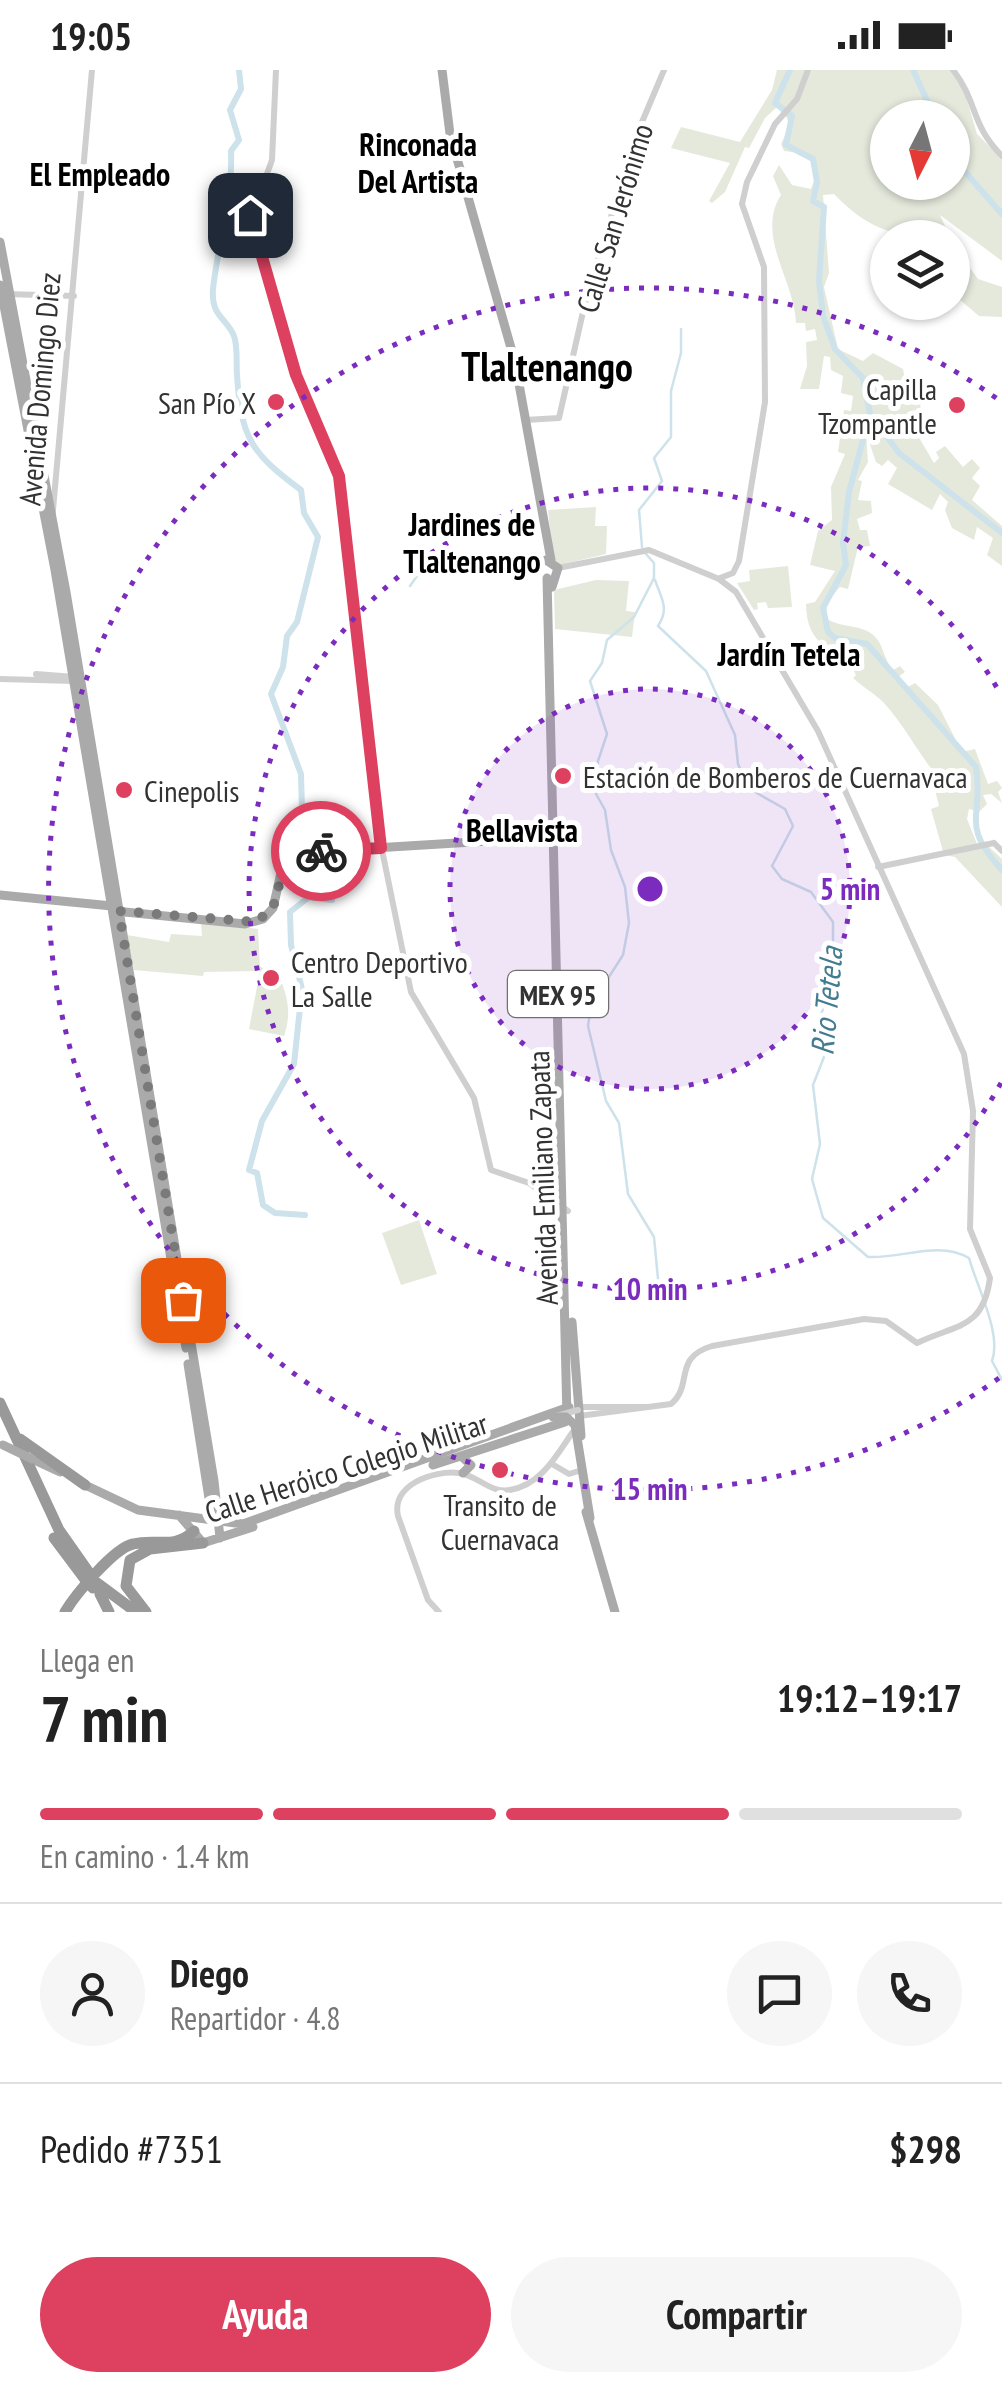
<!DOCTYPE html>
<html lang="es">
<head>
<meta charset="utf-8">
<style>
  body { margin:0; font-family:"PT Sans Narrow",sans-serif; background:#f6f6f6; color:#222; height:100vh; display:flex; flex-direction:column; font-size:38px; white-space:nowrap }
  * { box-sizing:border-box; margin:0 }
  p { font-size:32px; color:#767676 }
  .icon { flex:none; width:55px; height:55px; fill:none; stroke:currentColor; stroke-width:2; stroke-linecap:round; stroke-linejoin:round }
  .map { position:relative; height:1542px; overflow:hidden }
  .drawer { display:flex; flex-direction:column; background:#fff; flex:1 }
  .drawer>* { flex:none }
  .needle { width:65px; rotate:186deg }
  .controls { position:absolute; left:870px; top:30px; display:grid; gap:20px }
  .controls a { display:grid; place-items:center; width:100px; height:100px; border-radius:50%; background:#fff; box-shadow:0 2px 8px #0004; font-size:50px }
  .pin { position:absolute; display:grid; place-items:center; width:85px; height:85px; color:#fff; margin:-42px; border-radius:20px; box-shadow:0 5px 15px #0006 }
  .courier { position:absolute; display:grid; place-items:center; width:100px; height:100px; margin:-50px; border:8px solid #dd415f; border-radius:50%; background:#fff; color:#222; box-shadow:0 2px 12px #0007 }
  .headline em { font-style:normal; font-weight:700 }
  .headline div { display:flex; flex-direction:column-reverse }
  .headline { display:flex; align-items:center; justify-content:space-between; height:170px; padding:0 40px }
  h1 { font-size:65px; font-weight:700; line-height:75px }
  .bar { display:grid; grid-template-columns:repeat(4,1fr); gap:15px 10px; align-content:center; height:120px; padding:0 40px }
  .bar i { height:12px; border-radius:8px; background:#e0e0e0 }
  .bar .selected { background:#dd415f }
  .bar p { grid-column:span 4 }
  .line { display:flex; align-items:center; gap:25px; padding:0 40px; border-top:2px solid #e0e0e0 }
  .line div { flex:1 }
  .round { display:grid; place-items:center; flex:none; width:105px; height:105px; border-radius:52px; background:#f6f6f6 }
  .cta { display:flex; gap:20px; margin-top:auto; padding:20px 40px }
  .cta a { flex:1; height:115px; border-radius:60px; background:#dd415f; color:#fff; font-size:40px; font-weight:700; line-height:115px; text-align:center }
  .cta a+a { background:#f6f6f6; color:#222 }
  .status { display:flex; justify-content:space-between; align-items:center; height:70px; padding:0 50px; background:#fff; direction:ltr }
  .status svg { height:28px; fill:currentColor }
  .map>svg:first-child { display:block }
  .green { fill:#e4e9dc; fill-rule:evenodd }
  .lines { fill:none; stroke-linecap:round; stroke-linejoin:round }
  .stream { stroke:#cde2ea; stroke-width:2.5 }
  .river { stroke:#cde2ea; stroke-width:6 }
  .minor { stroke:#cfcfcf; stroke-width:6 }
  .major { stroke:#aaa; stroke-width:9 }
  .highway { stroke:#999; stroke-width:11 }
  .minor-bridge { stroke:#cfcfcf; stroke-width:6 }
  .major-bridge { stroke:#aaa; stroke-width:9 }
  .highway-bridge { stroke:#999; stroke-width:11 }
  .done { stroke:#7a7a7a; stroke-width:10; stroke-dasharray:0 18 }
  .route { stroke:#dd415f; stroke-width:12 }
  .ring { fill:none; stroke:#7b2cbf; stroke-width:5; stroke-dasharray:5 10 }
  .poi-dot { fill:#dd415f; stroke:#fff; stroke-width:4 }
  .labels { text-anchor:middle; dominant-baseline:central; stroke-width:10; stroke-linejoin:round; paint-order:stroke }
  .shield { fill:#fff; stroke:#707070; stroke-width:2.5 }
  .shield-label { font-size:28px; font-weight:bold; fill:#323232 }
  .street-label { font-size:30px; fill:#323232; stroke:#fff }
  .poi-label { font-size:30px; fill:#323232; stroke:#fff; text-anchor:start }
  .neighbourhood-label { font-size:32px; font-weight:bold; fill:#000; stroke:#fff }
  .water-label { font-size:32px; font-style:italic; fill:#437c91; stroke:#fff }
  .district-label { font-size:40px; font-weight:bold; fill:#000; stroke:#fff }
  .centre { fill:#7b2cbf; stroke:#fff; stroke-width:5 }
  .ring-label { font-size:30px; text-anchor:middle; font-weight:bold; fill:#7b2cbf; stroke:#fff; stroke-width:10; stroke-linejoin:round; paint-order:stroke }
</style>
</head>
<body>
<div class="status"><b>19:05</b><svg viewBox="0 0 49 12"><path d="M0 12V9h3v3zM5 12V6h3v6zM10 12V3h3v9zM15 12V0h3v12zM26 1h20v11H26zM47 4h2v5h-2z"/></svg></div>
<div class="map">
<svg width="1002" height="1542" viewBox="0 0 1002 1542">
  <rect width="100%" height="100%" fill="#fff"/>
  <path class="green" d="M777,0H950L964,20L977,64L1002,89V191L940,145L950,167C897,167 872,163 834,124L823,125L829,203L824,217L838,279L863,291L873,283L903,299L906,316L922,318L920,341L912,342L914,351L897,353L898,361L914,359L934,393L939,388L936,382L945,376L963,397L972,389L980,398L972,408L980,416L972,430L1002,456V496L987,485L993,468L977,457L974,470L952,458L945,440L948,432L940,424L932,440L888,414L897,398L888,390L882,396L876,392L866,363L868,392L858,410L862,411L858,430L871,431L872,443L857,449L860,460H867L870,476L858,477L848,519L840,517L827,532L826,548C839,558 859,554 872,564C884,573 883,589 893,600L900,596L905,602L898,607L906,618L915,613L938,635L962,682L975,679L988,714L997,711L1002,718L998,722L1002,733L991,724L983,725L987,734L979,742L969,739L967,749L979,779L988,776L1002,789V837L955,787L944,785L931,739L939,736L935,720L945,716C921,689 907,658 883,632C875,624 863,617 853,608L856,605L843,582H830C812,566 807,558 806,534L815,532L835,501L810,495L818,461L832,450L831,417L845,384L838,382L844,340L851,341L853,326L841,323L843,306L831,300L830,287L824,286L819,319H800L807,296L806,272L817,270L815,259L806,261L805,253H796C795,211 755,166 781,125L773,106L779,95L792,115L811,119L817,102L807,84L784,81L781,74L790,54L779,35L765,48L749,78L745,77L725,122L712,133L709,131L730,93L671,78L681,57L740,72L772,20ZM888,48H952V112H888Z
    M952,173L978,209L1002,217V247L979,246L953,224Z
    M596,437L595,456H607L606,484L560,495L553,489L548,440Z
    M788,496L792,537L768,538L766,532L757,533L758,539L754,540L737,513L750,511L749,500Z
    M596,510L629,511L626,541L635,542L632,567L555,559L554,520Z
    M201,852L258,859L260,896L267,902L277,899C286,925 293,938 284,966L249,959L260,901L204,902L203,906L134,900L127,865L169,872L171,864L202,866Z
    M419,1150L437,1204L401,1215L382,1163Z"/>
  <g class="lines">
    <path class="stream" d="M642,477L639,440L662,411L654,388L671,367V321L681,283V259
      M646,484L654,493V508L634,547L607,570L602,593L590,611L607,664L598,691L596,724L605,740L611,780L625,817L629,853L623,885L591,935L588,956L606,1031L619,1053L628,1124L654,1167L658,1209
      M655,510C661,528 670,538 658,556L706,601L735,665L738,694L748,718L785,739L793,756L772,796L782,809L811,822L833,852V913L820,947L824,987L813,1015L820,1074L812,1109L823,1148L868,1187C902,1189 938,1170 969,1188C977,1217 1002,1264 992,1291L1002,1310
      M410,516L417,506"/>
    <path class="river" d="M239,0L241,19L230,40L239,70L231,81C233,126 218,173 213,219C211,247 226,247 234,266C238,276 236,294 237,305C241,368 251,383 301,420L304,443L318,467L297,552L287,566L283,597L271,624L301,704L302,741L321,750V791L332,811V830L309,827L290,842L291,875L302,919L294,994L262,1051L249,1100L257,1103L263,1135L275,1143L305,1145
      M790,0L775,33L792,46L786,75L813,89L817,112L813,131L824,137L819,211L823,246L835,279L863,308L870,344
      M913,0L935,48
      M952,87L1002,144
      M1002,463L899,383L870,344L849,422L843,473L846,495L823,538L828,562L835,568L867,574L976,697C984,749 959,753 1002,800"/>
    <path class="minor" d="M276,0L272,90L250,150L295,305L339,406L381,775L411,922L474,1028L491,1100L529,1113L568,1141
      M953,0C978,32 970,54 1002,86
      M6,224L74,226
      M525,350L559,348L585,233L634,71L664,0
      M52,451L92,0
      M558,498L649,480L719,509L736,522L818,661L964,984L973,1041L970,1159L990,1208C983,1260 956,1254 917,1273L886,1251L864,1249L712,1276C672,1288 694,1315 671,1334L579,1346
      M720,508L733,503L739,491L765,332L764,197L742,134L747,112L775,54L797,29L808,0
      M36,604L74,607
      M0,609L74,611
      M994,773L1002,781
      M878,797L994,773
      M578,1337H649
      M552,1394L569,1404L582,1400
      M439,1542L428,1530L398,1446C391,1415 433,1400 459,1403C477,1405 491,1424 510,1420C541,1415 556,1386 572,1363"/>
    <path class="major" d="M442,0L450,64L515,292L551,490
      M0,172L66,522L214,1411L220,1468
      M0,215L55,500L186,1278
      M546,490L558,498L552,517
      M547,508L567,1349
      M0,825L112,836
      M115,841L245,854L263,849L273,838L283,794L292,783L553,767
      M572,1252L581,1366
      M188,1294L211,1441L208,1449
      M462,1387L471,1395L463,1403
      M32,1389L60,1402
      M433,1395L565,1352
      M83,1414L138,1440L243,1454L569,1337
      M586,1442L615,1542
      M179,1445L203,1473L253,1457"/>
    <path class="highway" d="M0,1333L59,1460L92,1507
      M20,1369L85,1415
      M54,1468L87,1512
      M97,1513L136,1542
      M100,1524L109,1542
      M65,1542C75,1525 114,1478 133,1474C156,1468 174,1480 194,1461
      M146,1542L126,1516L130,1490L150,1479L203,1473"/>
    <path class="minor-bridge" d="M556,1346L578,1340"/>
    <path class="major-bridge" d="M553,1347H566L575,1355L590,1448
      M3,1375L32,1389"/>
    <path class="highway-bridge" d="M87,1512L93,1518"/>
  </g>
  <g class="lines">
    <path class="done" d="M183,1230L119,841L256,852L273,838L286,788L321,781"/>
    <path class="route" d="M250,145L296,305L339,406L381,778L321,781"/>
  </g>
  <circle cx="650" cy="819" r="200" fill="#7b2cbf" fill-opacity=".12"/>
  <g class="ring">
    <circle cx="650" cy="819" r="200"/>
    <path d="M1001 1013A401 401 0 1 1 1001 625"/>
    <path d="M999 1308A601 601 0 1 1 999 330"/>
  </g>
  <g class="poi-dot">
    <circle cx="276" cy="332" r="10"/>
    <circle cx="957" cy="335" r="10"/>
    <circle cx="563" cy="706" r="10"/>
    <circle cx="124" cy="720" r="10"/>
    <circle cx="271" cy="908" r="10"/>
    <circle cx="500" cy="1400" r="10"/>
  </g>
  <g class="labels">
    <rect class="shield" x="508" y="901" width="100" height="46" rx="8"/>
    <g class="shield-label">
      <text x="558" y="924">MEX 95</text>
    </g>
    <g class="street-label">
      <text transform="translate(614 148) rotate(-73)">Calle San Jerónimo</text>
      <text transform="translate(39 319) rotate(-85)">Avenida Domingo Diez</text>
      <text transform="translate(542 1108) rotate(-92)">Avenida Emiliano Zapata</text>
      <text transform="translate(346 1397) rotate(-18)">Calle Heróico Colegio Militar</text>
    </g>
    <g class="poi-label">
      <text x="937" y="318" text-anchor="end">Capilla<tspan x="937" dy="34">Tzompantle</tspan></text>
      <text x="256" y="332" text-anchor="end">San Pío X</text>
      <text x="583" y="706">Estación de Bomberos de Cuernavaca</text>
      <text x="144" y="720">Cinepolis</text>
      <text x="291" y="891">Centro Deportivo<tspan x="291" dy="34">La Salle</tspan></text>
      <text x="500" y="1434" text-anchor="middle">Transito de<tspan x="500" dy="34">Cuernavaca</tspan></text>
    </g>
    <g class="neighbourhood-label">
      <text x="418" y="74">Rinconada<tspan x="418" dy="37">Del Artista</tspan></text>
      <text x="100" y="104">El Empleado</text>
      <text x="472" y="454">Jardines de<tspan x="472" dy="37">Tlaltenango</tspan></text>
      <text x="789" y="584">Jardín Tetela</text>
      <text x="522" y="760">Bellavista</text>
    </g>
    <g class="water-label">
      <text transform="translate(826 931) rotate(-85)">Rio Tetela</text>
    </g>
    <g class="district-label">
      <text x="547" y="296">Tlaltenango</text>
    </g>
  </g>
  <circle cx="650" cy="819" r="15" class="centre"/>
  <g class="ring-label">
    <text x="850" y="830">5 min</text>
    <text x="650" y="1230">10 min</text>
    <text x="650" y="1430">15 min</text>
  </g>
</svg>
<div class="controls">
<a><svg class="needle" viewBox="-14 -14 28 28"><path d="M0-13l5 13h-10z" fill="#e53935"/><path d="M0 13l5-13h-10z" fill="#767676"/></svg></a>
<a><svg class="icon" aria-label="layers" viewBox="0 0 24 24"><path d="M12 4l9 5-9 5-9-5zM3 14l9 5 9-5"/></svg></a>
</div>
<div class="pin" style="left:183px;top:1230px;background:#ea580c"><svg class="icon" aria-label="bag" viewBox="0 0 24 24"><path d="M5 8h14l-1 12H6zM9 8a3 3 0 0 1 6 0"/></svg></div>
<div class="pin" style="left:250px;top:145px;background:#1f2937"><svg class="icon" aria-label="home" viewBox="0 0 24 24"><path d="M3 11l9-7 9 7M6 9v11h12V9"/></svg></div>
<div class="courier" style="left:321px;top:781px"><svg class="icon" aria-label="bike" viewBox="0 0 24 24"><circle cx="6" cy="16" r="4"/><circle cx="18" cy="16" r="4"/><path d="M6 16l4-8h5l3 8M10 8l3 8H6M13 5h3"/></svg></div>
</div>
<section class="drawer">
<div class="headline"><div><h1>7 min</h1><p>Llega en</p></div><em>19:12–19:17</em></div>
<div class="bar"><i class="selected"></i><i class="selected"></i><i class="selected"></i><i></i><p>En camino · 1.4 km</p></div>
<div class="line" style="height:180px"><a class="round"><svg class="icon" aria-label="person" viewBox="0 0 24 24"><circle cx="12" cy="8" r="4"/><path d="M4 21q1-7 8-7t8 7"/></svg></a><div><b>Diego</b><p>Repartidor · 4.8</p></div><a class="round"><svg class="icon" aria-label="chat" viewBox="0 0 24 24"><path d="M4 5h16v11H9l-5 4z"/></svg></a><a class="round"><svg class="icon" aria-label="phone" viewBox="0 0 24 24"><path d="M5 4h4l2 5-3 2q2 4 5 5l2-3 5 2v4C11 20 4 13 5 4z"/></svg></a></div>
<div class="line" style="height:130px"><div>Pedido #7351</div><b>$298</b></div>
<div class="cta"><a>Ayuda</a><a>Compartir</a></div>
</section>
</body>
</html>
